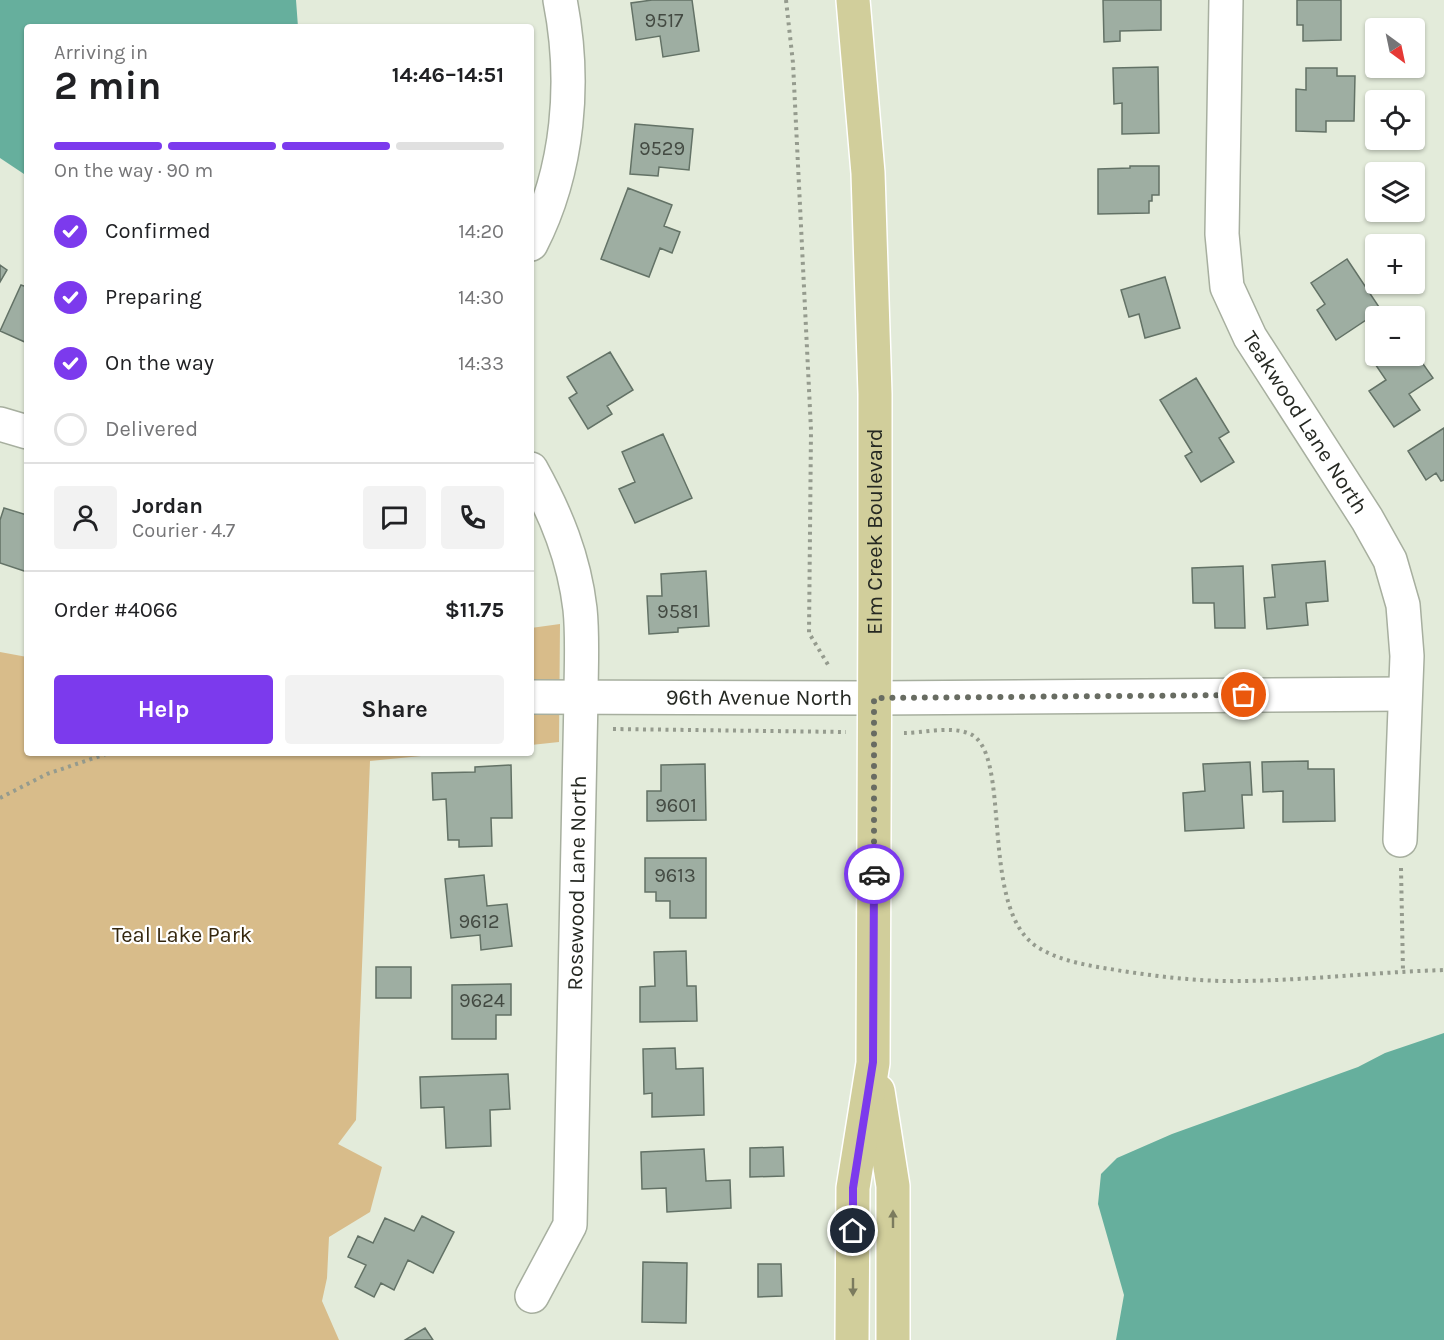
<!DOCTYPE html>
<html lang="en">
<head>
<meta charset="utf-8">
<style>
  body { margin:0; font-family:Karla,sans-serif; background:#f2f2f2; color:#202124; height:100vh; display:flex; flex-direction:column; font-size:22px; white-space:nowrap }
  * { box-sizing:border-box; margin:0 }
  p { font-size:20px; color:#757577 }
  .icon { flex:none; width:33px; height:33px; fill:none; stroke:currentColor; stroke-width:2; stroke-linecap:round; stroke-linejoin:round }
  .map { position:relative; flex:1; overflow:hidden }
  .panel { position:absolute; left:24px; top:24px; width:510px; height:732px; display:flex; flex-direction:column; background:#fff; border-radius:6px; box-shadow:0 2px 4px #0004 }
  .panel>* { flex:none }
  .needle { width:39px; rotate:147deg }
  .tools { position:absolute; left:1365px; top:18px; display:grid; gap:12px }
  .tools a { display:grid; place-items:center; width:60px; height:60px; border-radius:6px; background:#fff; box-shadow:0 2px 4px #0004; font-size:30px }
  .pin { position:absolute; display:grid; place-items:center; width:51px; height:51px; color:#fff; margin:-26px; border:3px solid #fff; border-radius:50%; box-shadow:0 2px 6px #0007 }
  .courier { position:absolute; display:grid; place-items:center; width:60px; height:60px; margin:-30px; border:4px solid #7c3aed; border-radius:50%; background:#fff; color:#222; box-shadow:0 2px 8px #0007 }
  .overview em { font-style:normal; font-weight:700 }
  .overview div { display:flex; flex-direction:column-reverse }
  .overview { display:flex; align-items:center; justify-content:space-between; height:102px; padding:0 30px }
  h1 { font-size:39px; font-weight:700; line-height:45px }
  .bar { display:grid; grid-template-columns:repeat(4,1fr); gap:9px 6px; align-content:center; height:72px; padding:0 30px }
  .bar i { height:8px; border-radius:4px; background:#e0e0e0 }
  .bar .active { background:#7c3aed }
  .bar p { grid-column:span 4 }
  .line { display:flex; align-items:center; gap:15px; padding:0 30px; border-top:2px solid #e0e0e0 }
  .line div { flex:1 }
  .round { display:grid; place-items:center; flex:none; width:63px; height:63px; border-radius:6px; background:#f2f2f2 }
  ol { padding:0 30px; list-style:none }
  li { display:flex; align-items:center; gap:18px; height:66px }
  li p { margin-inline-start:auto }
  li .icon { padding:6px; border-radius:50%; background:#7c3aed; color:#fff; stroke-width:4 }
  li:last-child { color:#757577 }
  li i { width:33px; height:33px; border:3px solid #e0e0e0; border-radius:50% }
  .action { display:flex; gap:12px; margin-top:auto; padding:12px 30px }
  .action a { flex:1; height:69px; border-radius:6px; background:#7c3aed; color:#fff; font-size:24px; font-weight:700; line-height:69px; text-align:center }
  .action a+a { background:#f2f2f2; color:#202124 }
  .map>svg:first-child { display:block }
  .green { fill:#d8bc8a }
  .water { fill:#66af9d }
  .building { fill:#9eaea2; stroke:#637266; stroke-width:1.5 }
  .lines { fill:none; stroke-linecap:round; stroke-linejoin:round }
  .minor-casing { stroke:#a7af9f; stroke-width:36 }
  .major-casing { stroke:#fff; stroke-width:36 }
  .path { stroke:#959b8e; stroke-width:4; stroke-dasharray:3 4.5; stroke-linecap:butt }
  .minor { stroke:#fff; stroke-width:33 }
  .major { stroke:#d1ce9b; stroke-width:33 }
  .oneway { fill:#7b7b5e }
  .done { stroke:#686c62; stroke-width:6; stroke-dasharray:0 10.8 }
  .route { stroke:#7c3aed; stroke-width:8 }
  .labels { text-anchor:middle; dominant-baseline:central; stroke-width:4.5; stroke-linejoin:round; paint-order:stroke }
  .number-label { font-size:20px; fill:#434a42 }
  .street-label { font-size:22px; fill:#252822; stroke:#fff }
  .park-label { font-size:22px; fill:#35270e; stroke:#fff }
</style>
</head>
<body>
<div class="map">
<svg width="1444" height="1340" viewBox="0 0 1444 1340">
  <rect width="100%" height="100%" fill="#e3ebda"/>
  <path class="green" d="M560,624L559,742L531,745V628Z
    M0,652L27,657V753H452L370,761L356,1120L338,1144L382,1167L370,1212L329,1237L327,1278L322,1301L339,1340H0Z"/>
  <path class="water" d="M0,0H296L298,27H27V176L0,158Z
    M1444,1033V1340H1116L1124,1295L1098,1204L1101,1174L1117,1158L1172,1134L1358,1067L1385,1053Z"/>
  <path class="building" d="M652,0H692L699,51L663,57L660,36L636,40L631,3Z
    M1103,0H1161V30L1120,31V41L1104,42Z
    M1297,0H1341V40L1303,41V25H1297Z
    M1158,67L1159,133L1122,134V103L1114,104L1113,68Z
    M1306,68H1337V76H1355L1354,121H1326V132L1296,131V89L1306,90Z
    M635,124L693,129L689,170L659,167L658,176L630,174Z
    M1130,166H1159V195H1152V201H1149V213L1098,214V169L1130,168Z
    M628,188L672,205L664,226L680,232L672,253L660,248L649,277L601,259Z
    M1347,259L1381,310L1336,340L1317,310L1325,304L1311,283Z
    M0,265L7,270L0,282Z
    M1165,277L1180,328L1145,338L1139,314L1129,317L1121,290Z
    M21,285L27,287V343L0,331Z
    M1376,351V356H1414V351L1433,378L1409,394L1420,410L1394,427L1369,391L1386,380L1369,355Z
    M610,352L633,390L607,406L612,414L588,429L569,398L577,393L567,377Z
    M1196,378L1229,432L1219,438L1234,462L1201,482L1185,456L1192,452L1160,400Z
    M1444,428V480L1441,481L1436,473L1426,480L1408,451Z
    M663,434L692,498L635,523L619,489L635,482L622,452Z
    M4,508L27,515V572L0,563V520Z
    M1325,561L1328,601L1306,603L1308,625L1267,629L1264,598L1275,597L1272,565Z
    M1243,566L1245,628H1215L1214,603H1193L1192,568Z
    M706,571L709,626L678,628V632L649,634L647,596H662L661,574Z
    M1308,761V769H1334L1335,821L1283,822V791L1263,792L1262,762Z
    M1250,762L1252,795H1242L1244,828L1185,831L1183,793L1205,791L1203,764Z
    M705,764L706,820L647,821V791H661V765Z
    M511,765L512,818H491L492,846L459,847V840H448L446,799L433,800L432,773L475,772V767Z
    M645,858H706V918H670V901H656V892H645Z
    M484,875L487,906L507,904L512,946L481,950L480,935L451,938L445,879Z
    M686,951L687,986H696L697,1021L640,1022V987L655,986L654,952Z
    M376,967H411V998H376Z
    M511,984V1015H496V1039H452V985Z
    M675,1048L676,1069L703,1068L704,1115L652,1117V1093L644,1094L643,1049Z
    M508,1074L510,1109L490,1110L491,1146L446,1148L444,1107L421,1108L420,1077Z
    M783,1147L784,1176L750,1177V1148Z
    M704,1149L706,1181L730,1180L731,1208L667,1212L666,1188L642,1189L641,1152Z
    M422,1216L454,1232L433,1273L408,1260L394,1290L381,1283L374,1297L355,1287L366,1265L348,1257L358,1236L373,1243L385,1218L414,1231Z
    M643,1262L687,1263L686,1323L642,1322Z
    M758,1264H781L782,1296L758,1297Z
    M425,1328L433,1340H405Z"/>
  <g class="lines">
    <defs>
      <g id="minor">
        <path id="s1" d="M1226,0L1222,234L1227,287L1250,337L1367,519L1390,560L1403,605L1407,656L1400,840"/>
        <path d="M531,244C569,170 576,81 560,0"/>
        <path d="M0,424L27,432"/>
        <path d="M531,469C556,514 574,558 580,609C583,638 581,668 581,697L570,1225L532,1296"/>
        <path id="s2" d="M531,697L874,698L1404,694"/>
      </g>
      <g id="major">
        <path d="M878,1091L893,1186V1340"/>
        <path id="s3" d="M852,1340L853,1188L873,1063L875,595V394L868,173L853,0"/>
      </g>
    </defs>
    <use href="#minor" class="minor-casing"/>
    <use href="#major" class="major-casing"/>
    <path class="path" d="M786,0L793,63L811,430L809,633L830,668
      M613,729L846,732
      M904,733C923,733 949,726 968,733C1015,749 976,911 1039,948C1064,963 1093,966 1122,971C1162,977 1203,982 1244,981C1311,980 1377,972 1444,970
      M0,798L47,774L109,753
      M1401,868L1403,971"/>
    <use href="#minor" class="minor"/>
    <use href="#major" class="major"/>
  </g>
  <defs><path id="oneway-solid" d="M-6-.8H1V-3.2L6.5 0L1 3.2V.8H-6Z" transform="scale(1.5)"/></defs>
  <g class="oneway">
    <use href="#oneway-solid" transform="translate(893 1219) rotate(-90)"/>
    <use href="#oneway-solid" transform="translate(853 1287) rotate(90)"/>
  </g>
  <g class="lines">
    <path class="done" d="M874,874V698L1244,695"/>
    <path class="route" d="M853,1231V1188L873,1062L874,874"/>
  </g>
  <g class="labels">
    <g class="number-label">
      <text x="664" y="20">9517</text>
      <text x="662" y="148">9529</text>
      <text x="678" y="611">9581</text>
      <text x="676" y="805">9601</text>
      <text x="675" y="875">9613</text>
      <text x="479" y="921">9612</text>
      <text x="482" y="1000">9624</text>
    </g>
    <g class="street-label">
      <text stroke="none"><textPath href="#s1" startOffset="444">Teakwood Lane North</textPath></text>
      <text stroke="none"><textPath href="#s3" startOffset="810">Elm Creek Boulevard</textPath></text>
      <text stroke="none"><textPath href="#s2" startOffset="228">96th Avenue North</textPath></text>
      <text transform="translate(577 883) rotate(-89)">Rosewood Lane North</text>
    </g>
    <g class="park-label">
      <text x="182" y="935">Teal Lake Park</text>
    </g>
  </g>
</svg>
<div class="tools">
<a><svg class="needle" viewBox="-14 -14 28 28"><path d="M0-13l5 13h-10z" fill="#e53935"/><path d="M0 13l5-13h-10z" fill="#757577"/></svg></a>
<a><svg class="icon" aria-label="locate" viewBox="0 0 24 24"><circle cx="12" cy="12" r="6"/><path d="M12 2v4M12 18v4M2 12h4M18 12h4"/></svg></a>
<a><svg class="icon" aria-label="layers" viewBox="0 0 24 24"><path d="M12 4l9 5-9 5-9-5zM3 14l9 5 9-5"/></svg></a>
<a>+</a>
<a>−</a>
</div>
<div class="pin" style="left:1244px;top:695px;background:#ea580c"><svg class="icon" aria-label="bag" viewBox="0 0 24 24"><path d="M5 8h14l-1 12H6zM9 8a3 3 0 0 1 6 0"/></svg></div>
<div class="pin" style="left:853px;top:1231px;background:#1f2937"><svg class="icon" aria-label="home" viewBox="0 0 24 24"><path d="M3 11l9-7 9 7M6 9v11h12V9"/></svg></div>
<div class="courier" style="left:874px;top:874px"><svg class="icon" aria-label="car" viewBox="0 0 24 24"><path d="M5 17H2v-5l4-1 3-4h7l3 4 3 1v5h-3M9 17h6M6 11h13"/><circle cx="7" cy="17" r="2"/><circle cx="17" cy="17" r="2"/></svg></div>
<section class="panel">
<div class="overview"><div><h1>2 min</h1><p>Arriving in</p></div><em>14:46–14:51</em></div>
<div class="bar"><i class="active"></i><i class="active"></i><i class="active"></i><i></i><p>On the way · 90 m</p></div>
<ol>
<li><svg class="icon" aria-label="check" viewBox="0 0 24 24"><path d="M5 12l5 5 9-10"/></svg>Confirmed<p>14:20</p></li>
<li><svg class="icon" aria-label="check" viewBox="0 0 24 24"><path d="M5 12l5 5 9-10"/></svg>Preparing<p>14:30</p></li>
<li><svg class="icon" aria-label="check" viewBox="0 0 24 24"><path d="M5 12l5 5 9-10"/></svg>On the way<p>14:33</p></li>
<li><i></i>Delivered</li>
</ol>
<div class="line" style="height:108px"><a class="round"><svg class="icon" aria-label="person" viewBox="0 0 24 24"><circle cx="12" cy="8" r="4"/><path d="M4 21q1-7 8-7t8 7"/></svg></a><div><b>Jordan</b><p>Courier · 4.7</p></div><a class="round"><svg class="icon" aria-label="chat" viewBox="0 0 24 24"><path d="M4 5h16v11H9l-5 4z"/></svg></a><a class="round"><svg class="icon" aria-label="phone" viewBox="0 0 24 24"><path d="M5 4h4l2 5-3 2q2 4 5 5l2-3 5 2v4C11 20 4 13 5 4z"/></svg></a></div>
<div class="line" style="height:78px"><div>Order #4066</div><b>$11.75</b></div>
<div class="action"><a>Help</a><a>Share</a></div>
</section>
</div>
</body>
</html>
